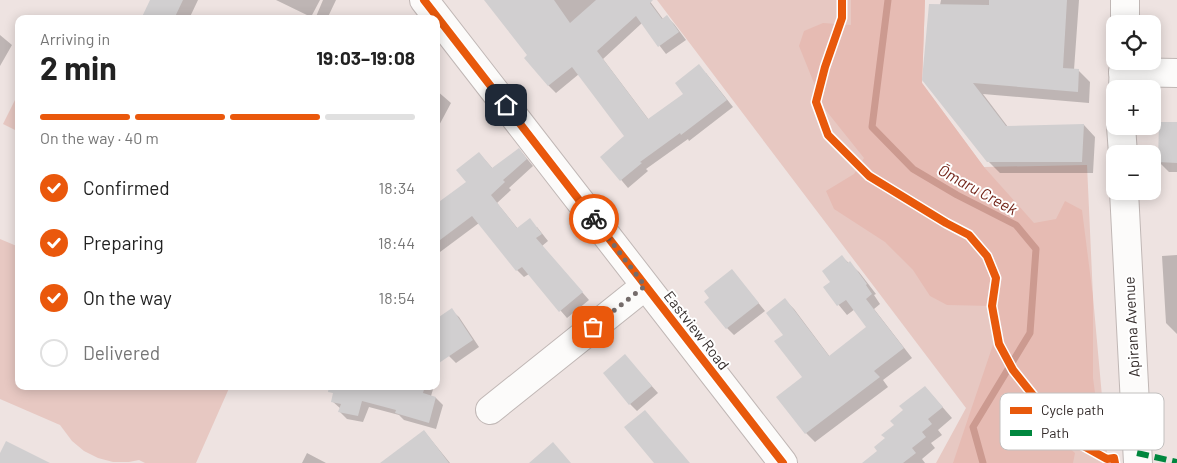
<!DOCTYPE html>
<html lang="en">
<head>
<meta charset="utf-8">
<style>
  body { margin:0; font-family:Barlow,sans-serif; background:#f2f2f2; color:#222; height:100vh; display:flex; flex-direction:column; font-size:19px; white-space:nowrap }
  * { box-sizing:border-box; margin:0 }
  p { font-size:16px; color:#767676 }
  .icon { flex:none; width:28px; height:28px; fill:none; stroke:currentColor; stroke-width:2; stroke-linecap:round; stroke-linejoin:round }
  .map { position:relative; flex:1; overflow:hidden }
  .drawer { position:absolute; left:15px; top:15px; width:425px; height:375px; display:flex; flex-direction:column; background:#fff; border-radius:10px; box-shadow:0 2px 12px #0003 }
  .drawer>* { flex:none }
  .tools { position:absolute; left:1106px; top:15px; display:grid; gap:10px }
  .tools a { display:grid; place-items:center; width:55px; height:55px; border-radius:10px; background:#fff; box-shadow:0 2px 12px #0003; font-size:25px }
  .pin { position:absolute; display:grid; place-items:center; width:42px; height:42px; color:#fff; margin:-21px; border-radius:10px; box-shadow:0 2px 8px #0006 }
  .courier { position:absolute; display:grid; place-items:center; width:50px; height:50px; margin:-25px; border:4px solid #ea580c; border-radius:50%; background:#fff; color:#222; box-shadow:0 1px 6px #0007 }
  .head em { font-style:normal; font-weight:700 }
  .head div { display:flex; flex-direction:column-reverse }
  .head { display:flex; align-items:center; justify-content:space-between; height:85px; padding:0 25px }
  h1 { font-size:32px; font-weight:700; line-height:38px }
  .bar { display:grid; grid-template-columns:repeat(4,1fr); gap:8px 5px; align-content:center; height:60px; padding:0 25px }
  .bar i { height:6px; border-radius:4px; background:#e0e0e0 }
  .bar .active { background:#ea580c }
  .bar p { grid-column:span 4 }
  ol { padding:0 25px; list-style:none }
  li { display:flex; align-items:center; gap:15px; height:55px }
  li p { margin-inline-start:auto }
  li .icon { padding:5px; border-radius:50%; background:#ea580c; color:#fff; stroke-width:4 }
  li:last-child { color:#767676 }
  li i { width:28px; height:28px; border:2px solid #e0e0e0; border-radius:50% }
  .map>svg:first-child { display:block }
  .green { fill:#e7c8c2 }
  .forest { fill:#e6bbb3 }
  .shadow { fill:#0003 }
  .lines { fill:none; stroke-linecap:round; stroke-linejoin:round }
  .stream { stroke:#cc9a90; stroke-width:7 }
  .building { fill:#d1cfd0 }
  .minor-casing { stroke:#c0b7b5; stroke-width:30 }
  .major-casing { stroke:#c0b7b5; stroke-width:30 }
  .minor { stroke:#fcfbfa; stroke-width:28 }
  .major { stroke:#fcfbfa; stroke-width:28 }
  .quiet { stroke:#00873e; stroke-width:6; stroke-dasharray:12 6; stroke-linecap:butt }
  .cycleway-casing { stroke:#fff; stroke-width:11 }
  .cycleway { stroke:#e8590c; stroke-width:8 }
  .done { stroke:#756c6b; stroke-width:5; stroke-dasharray:0 9 }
  .route { stroke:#ea580c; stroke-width:6 }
  .labels { text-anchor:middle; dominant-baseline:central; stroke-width:4; stroke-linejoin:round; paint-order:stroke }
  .street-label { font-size:15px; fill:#342c2b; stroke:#fff }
  .water-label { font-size:16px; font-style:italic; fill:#701f13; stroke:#fff }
  .key { fill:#fff; stroke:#c2c0bf; stroke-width:1 }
  .key-label { font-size:14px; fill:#342c2b }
</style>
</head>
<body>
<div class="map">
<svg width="1177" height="463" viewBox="0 0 1177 463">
  <rect width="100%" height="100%" fill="#eee3e1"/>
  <path class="green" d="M657,0H925L922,83L984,167L1087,165L1093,297L1108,463H936L966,408Z
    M19,92V132L3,124Z
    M0,239L19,247V386H230L196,463H145L139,460L129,462H113L98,458L84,451L72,441L60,425L0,399Z"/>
  <path class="forest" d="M851,0H925L922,83L984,167L1034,223L1056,219L1065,201L1082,210L1093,297V378L1097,408L1088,430L1080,433L1066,428L1060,440L1075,453L1073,463H953L1000,324L992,306L947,305L930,296L913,270L885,242L834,209L826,191L854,174L864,158L824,108L799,46L804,31L823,23L851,25Z"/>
  <path class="shadow" d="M152,0H198L189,19H142Z
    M276,0H320L311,17Z
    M323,0H336L327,19H315Z
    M495,0H649L663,19L667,17L674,24L686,40L666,54L642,23L603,59L649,120L685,94L706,73L733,107L689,141L688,139L646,169L648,171L628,188L602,157L626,137L579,74L556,93L549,86L526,58L528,56Z
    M941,0H1079L1074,70H1078L1090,82L1089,103L983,94L1008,127L1084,125L1095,137L1093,173H1000L988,161L940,5Z
    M0,35L12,45L0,66Z
    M436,77L440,81L436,88Z
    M436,90L451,103L436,131Z
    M1177,123V172H1169L1159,162Z
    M519,149L533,166L509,188L511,190L497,203L518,229L537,227L548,241L542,246L589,300L567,318L529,274L524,277L517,270L479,223L436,255V206L467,182L479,153L493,169Z
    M1177,255V334L1166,323L1162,256Z
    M842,257L859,272L876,294L874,295L880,304L874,309L912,358L883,380L888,387L815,442L806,433L803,378L784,335L785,300L794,309L830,357L868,327L855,309L847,315L824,287L832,282Z
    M732,271L765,311L734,335L727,328Z
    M451,310L459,317L479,347L456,363L449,356Z
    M625,356L658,393L637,411L630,404Z
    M336,386H434L431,396L436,398L443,405L436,429L404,420L399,415L369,407L363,422L347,419L340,412L341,409L332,401Z
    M925,387L952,418L938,430L942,435L931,443L935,448L922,459L925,463H866L879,451L905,411Z
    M424,431L450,463H386Z
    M307,453L326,463H302Z"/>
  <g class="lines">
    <path class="stream" d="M888,0L872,127L913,169L957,195L1016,225L1036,249L1030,333L973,427L983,463"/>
  </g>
  <path class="building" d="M150,0H183L174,19H141Z
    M484,0H554L570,23L596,0H653L650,3L662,19L667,15L679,32L658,47L636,16L597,51L648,119L683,94L675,83L699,64L727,100L681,135L680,133L640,162L642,163L620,181L600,157L624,136L572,67L548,86L524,58L527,55Z
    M989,0H1067L1063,68L1079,69L1078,92L973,83L1006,126L1084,124L1082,162H987L922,80L929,4L989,5Z
    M1159,122H1177V163L1158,162Z
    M519,148L527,159L503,180L505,182L491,195L517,228L530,218L542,234L536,238L583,292L559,312L522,267L516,271L472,216L436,243V204L466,182L456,170L479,152L492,168Z
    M842,255L848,263L850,261L867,284L866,285L872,294L866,299L904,348L874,371L880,377L805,434L776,397L802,377L774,341L783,335L766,313L785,298L829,356L866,327L846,300L837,306L823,287L830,282L822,271Z
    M732,269L759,303L726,329L704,302L709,298L704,291Z
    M452,308L473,340L436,365V319Z
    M625,354L652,386L629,405L603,373Z
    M329,386H425L423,393L436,397L429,423L395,413L396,410L362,401L358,416L338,412L341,404L331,402L333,393L328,392Z
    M925,386L943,407L928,419L932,424L922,432L926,437L912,448L916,453L903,463H862L877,451L874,447L885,438L881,435L894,425L890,421L903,410L899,406Z
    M645,410L690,463H654L624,427Z
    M424,430L449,463H380Z
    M6,441L50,463H0V453Z
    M553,442L571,463H529Z"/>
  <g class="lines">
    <defs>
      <path id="minor" d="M424,0L783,463
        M1123,72L1177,73
        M490,410L645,286"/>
      <path id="major" d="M1125,24V0
        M1123,89L1124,61
        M1121,126L1123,154
        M1124,191L1138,463"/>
    </defs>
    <use href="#minor" class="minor-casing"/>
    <use href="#major" class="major-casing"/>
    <use href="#minor" class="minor"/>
    <use href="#major" class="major"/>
    <path class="quiet" d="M1137,453L1177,462"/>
    <defs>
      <path id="cycleway" d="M424,0L783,463
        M842,0V18L825,67L816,102L828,135L869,176L946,223L969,235L987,256L996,278L992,306L999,344L1013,370L1052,419L1071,439L1107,459L1114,458L1115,463"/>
    </defs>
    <use href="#cycleway" class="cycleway-casing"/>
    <use href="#cycleway" class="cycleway"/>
  </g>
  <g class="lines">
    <path class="done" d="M593,327L645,286L594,219"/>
    <path class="route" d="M506,105L594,219"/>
  </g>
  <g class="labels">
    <g class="street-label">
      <text transform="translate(1131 327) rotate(-93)">Apirana Avenue</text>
      <text transform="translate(697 330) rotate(52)">Eastview Road</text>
    </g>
    <g class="water-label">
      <text transform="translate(978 189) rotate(29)">Ōmaru Creek</text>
    </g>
  </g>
  <rect x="1000" y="393" width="164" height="57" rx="8" class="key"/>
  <rect x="1010" y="407" width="22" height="7" fill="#e8590c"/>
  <rect x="1010" y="430" width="22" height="6" fill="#00873e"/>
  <g class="key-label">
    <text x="1041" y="415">Cycle path</text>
    <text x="1041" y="438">Path</text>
  </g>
</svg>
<div class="tools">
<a><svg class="icon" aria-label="locate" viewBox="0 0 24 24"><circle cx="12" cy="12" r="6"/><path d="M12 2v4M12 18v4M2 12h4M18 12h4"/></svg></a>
<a>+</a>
<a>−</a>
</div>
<div class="pin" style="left:593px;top:327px;background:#ea580c"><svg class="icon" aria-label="bag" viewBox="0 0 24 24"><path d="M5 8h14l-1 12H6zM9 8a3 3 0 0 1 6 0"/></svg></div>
<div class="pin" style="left:506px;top:105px;background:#1f2937"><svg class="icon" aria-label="home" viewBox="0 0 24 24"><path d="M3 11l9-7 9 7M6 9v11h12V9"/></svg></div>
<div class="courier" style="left:594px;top:219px"><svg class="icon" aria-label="bike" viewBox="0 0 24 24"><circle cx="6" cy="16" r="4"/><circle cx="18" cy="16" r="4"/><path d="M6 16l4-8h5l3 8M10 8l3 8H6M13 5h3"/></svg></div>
<section class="drawer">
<div class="head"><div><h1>2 min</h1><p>Arriving in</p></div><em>19:03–19:08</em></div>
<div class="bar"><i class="active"></i><i class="active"></i><i class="active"></i><i></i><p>On the way · 40 m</p></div>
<ol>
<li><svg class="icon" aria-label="check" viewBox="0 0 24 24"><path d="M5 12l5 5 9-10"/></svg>Confirmed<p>18:34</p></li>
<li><svg class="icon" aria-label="check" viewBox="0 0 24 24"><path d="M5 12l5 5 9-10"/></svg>Preparing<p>18:44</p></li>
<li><svg class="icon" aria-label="check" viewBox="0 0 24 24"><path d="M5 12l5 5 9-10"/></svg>On the way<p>18:54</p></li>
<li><i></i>Delivered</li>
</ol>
</section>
</div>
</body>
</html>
